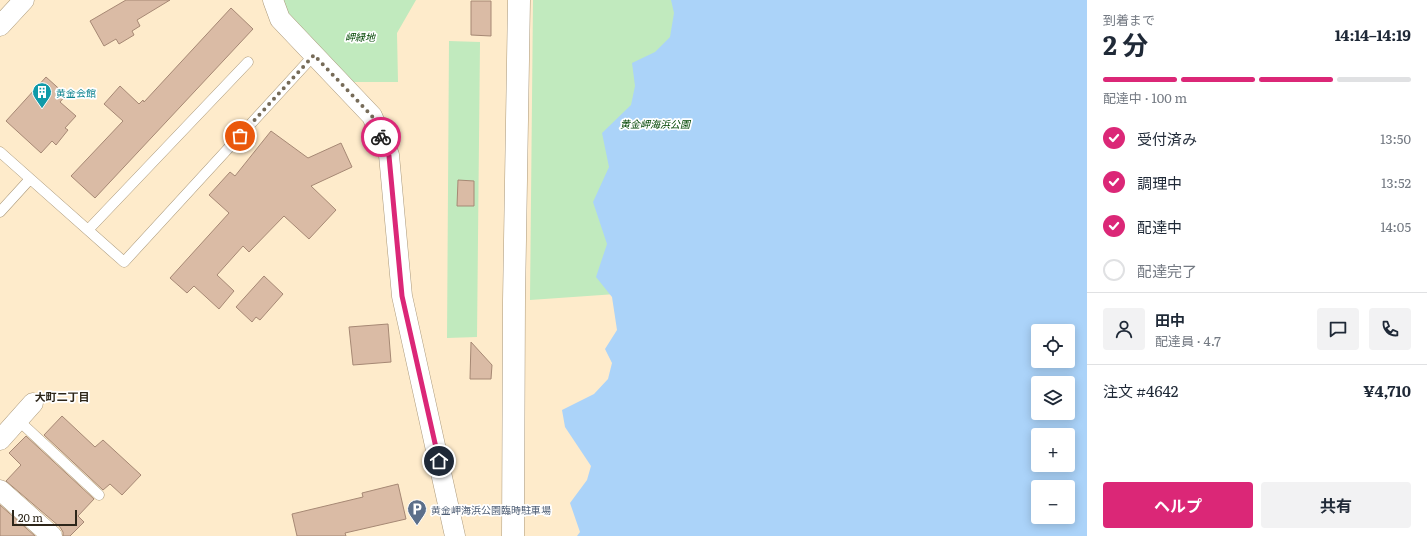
<!DOCTYPE html>
<html lang="ja">
<head>
<meta charset="utf-8">
<style>
  body { margin:0; font-family:Literata,"Noto Sans JP",serif; background:#f2f2f3; color:#1f2937; height:100vh; display:flex; flex-direction:column; font-size:15px; white-space:nowrap }
  * { box-sizing:border-box; margin:0 }
  p { font-size:13px; color:#747a83 }
  .icon { flex:none; width:22px; height:22px; fill:none; stroke:currentColor; stroke-width:2; stroke-linecap:round; stroke-linejoin:round }
  .map { position:relative; flex:1; overflow:hidden }
  .panel { display:flex; flex-direction:column; background:#fff; width:340px }
  .panel>* { flex:none }
  .fabs { position:absolute; left:1031px; top:324px; display:grid; gap:8px }
  .fabs a { display:grid; place-items:center; width:44px; height:44px; border-radius:4px; background:#fff; box-shadow:0 2px 10px #0003; font-size:20px }
  .scale { position:absolute; left:12px; bottom:10px; width:65px; box-sizing:border-box; padding-left:4px; border:2px solid #2d261a; border-top:0; font-size:11px; line-height:14px; white-space:nowrap; color:#2d261a; -webkit-text-stroke:3px #fff; paint-order:stroke }
  .pin { position:absolute; display:grid; place-items:center; width:34px; height:34px; color:#fff; margin:-17px; border:2px solid #fff; border-radius:50%; box-shadow:0 1px 4px #0007 }
  .courier { position:absolute; display:grid; place-items:center; width:40px; height:40px; margin:-20px; border:3px solid #db2777; border-radius:50%; background:#fff; color:#222; box-shadow:0 1px 5px #0007 }
  .head em { font-style:normal; font-weight:700 }
  .head div { display:flex; flex-direction:column-reverse }
  .head { display:flex; align-items:center; justify-content:space-between; height:68px; padding:0 16px }
  h1 { font-size:26px; font-weight:700; line-height:30px }
  .bar { display:grid; grid-template-columns:repeat(4,1fr); gap:6px 4px; align-content:center; height:48px; padding:0 16px }
  .bar i { height:5px; border-radius:3px; background:#e0e1e3 }
  .bar .current { background:#db2777 }
  .bar p { grid-column:span 4 }
  .line { display:flex; align-items:center; gap:10px; padding:0 16px; border-top:1px solid #e0e1e3 }
  .line div { flex:1 }
  .round { display:grid; place-items:center; flex:none; width:42px; height:42px; border-radius:4px; background:#f2f2f3 }
  ol { padding:0 16px; list-style:none }
  li { display:flex; align-items:center; gap:12px; height:44px }
  li p { margin-inline-start:auto }
  li .icon { padding:4px; border-radius:50%; background:#db2777; color:#fff; stroke-width:4 }
  li:last-child { color:#747a83 }
  li i { width:22px; height:22px; border:2px solid #e0e1e3; border-radius:50% }
  .button { display:flex; gap:8px; margin-top:auto; padding:8px 16px }
  .button a { flex:1; height:46px; border-radius:4px; background:#db2777; color:#fff; font-size:16px; font-weight:700; line-height:46px; text-align:center }
  .button a+a { background:#f2f2f3; color:#1f2937 }
  main { display:flex; flex:1; min-height:0 }
  .map>svg:first-child { display:block }
  .green { fill:#c1eabe }
  .water { fill:#abd3f9; fill-rule:evenodd }
  .building { fill:#dabba5; stroke:#a68874 }
  .lines { fill:none; stroke-linecap:round; stroke-linejoin:round }
  .service-casing { stroke:#aa987a; stroke-width:11 }
  .minor-casing { stroke:#aa987a; stroke-width:21 }
  .tertiary-casing { stroke:#aa987a; stroke-width:23 }
  .service { stroke:#fff; stroke-width:10 }
  .minor { stroke:#fff; stroke-width:20 }
  .tertiary { stroke:#fff; stroke-width:22 }
  .done { stroke:#766b58; stroke-width:4; stroke-dasharray:0 7.2 }
  .route { stroke:#db2777; stroke-width:5 }
  .labels { text-anchor:middle; dominant-baseline:central; stroke-width:3.5; stroke-linejoin:round; paint-order:stroke }
  .park-label { font-size:10px; font-style:italic; fill:#004502; stroke:#fff }
  .culture-label { font-size:10px; fill:#0d838f; stroke:#fff; text-anchor:start }
  .service-label { font-size:10px; fill:#4e5e75; stroke:#fff; text-anchor:start }
  .neighbourhood-label { font-size:11px; font-weight:bold; fill:#2d261a; stroke:#fff }
</style>
</head>
<body>
<main>
<div class="map">
<svg width="1087" height="536" viewBox="0 0 1087 536">
  <rect width="100%" height="100%" fill="#feebcb"/>
  <path class="green" d="M282,0H416L397,33L398,82H352L286,12Z
    M533,0H827L702,288L530,300Z
    M449,41L480,42L477,337L447,338Z"/>
  <path class="water" d="M671,0H1087V536H577L580,532L570,503L587,480L591,466L565,427L562,410L594,394L608,379L612,363L605,349L617,330L612,297L596,277L607,244L593,202L609,167L602,133L631,105L635,86L632,63L655,52L670,37L674,13ZM1038,331H1068V361H1038ZM1038,383H1068V413H1038ZM1038,435H1068V465H1038ZM1038,487H1068V517H1038Z"/>
  <path class="building" d="M126,0H170L137,20L140,26L132,31L134,35L119,44L116,39L104,46L90,21Z
    M471,1H491V36L471,35Z
    M231,8L253,29L95,198L71,176L123,121L104,104L120,86L139,104L143,100L144,102Z
    M46,77L66,95L60,102L76,116L65,128L68,130L56,145L52,141L41,153L6,121Z
    M271,131L308,158L341,143L352,167L311,186L336,210L309,239L284,216L249,252L243,246L217,275L234,291L219,309L194,286L187,293L170,278L229,213L209,195L230,172L235,176Z
    M458,180L474,181V206H457Z
    M264,276L283,294L260,320L256,317L252,322L236,307Z
    M388,324L391,362L353,365L349,327Z
    M471,342L492,365L491,379H470Z
    M62,416L95,447L103,440L141,475L122,495L110,484L103,490L44,435Z
    M26,436L94,499L78,516L84,522L70,536H63V532L60,527L6,481L21,465L9,453Z
    M398,484L406,519L345,533L346,536H297L292,514L363,497L362,493Z
    M0,505L35,536H0Z"/>
  <g class="lines">
    <defs>
      <path id="service" d="M0,152L124,262L314,55
        M0,212L30,179
        M88,230L248,62
        M18,420L99,495"/>
      <path id="minor" d="M273,0L280,19L372,116L389,155L402,296L455,536
        M0,26L24,0
        M0,440L33,403
        M0,490L52,536"/>
      <path id="tertiary" d="M513,536L514,300L519,0"/>
    </defs>
    <use href="#service" class="service-casing"/>
    <use href="#minor" class="minor-casing"/>
    <use href="#tertiary" class="tertiary-casing"/>
    <use href="#service" class="service"/>
    <use href="#minor" class="minor"/>
    <use href="#tertiary" class="tertiary"/>
  </g>
  <g class="lines">
    <path class="done" d="M240,136L314,55L372,116L381,137"/>
    <path class="route" d="M381,137L389,156L402,296L439,461"/>
  </g>
  <defs>
    <symbol id="building-pin" viewBox="-11 -11 22 30"><path d="M0 17L-7.5 6A9.5 9.5 0 1 1 7.5 6Z" fill="#0f9aa8" stroke="#fff"/><path d="M-4-6H4V6H1V3H-1V6H-4ZM-2.5-4.3h1.7v1.8h-1.7ZM.8-4.3h1.7v1.8H.8ZM-2.5-1h1.7V.8h-1.7ZM.8-1h1.7V.8H.8Z" fill="#fff"/></symbol>
    <symbol id="parking-pin" viewBox="-11 -11 22 30"><path d="M0 17L-7.5 6A9.5 9.5 0 1 1 7.5 6Z" fill="#5c6f8a" stroke="#fff"/><path d="M-3.5-5.5H1a3.5 3.5 0 0 1 0 7H-1V5.5H-3.5ZM-1-3.4V-.6H.8a1.4 1.4 0 0 0 0-2.8Z" fill="#fff"/></symbol>
  </defs>
  <g fill-rule="evenodd">
    <use href="#building-pin" x="31" y="81" width="22" height="30"/>
    <use href="#parking-pin" x="406" y="498" width="22" height="30"/>
  </g>
  <g class="labels">
    <g class="park-label">
      <text x="360" y="36">岬緑地</text>
      <text x="655" y="123">黄金岬海浜公園</text>
    </g>
    <g class="culture-label">
      <text x="56" y="92">黄金会館</text>
    </g>
    <g class="service-label">
      <text x="431" y="509">黄金岬海浜公園臨時駐車場</text>
    </g>
    <g class="neighbourhood-label">
      <text x="62" y="396">大町二丁目</text>
    </g>
  </g>
</svg>
<div class="fabs">
<a><svg class="icon" aria-label="locate" viewBox="0 0 24 24"><circle cx="12" cy="12" r="6"/><path d="M12 2v4M12 18v4M2 12h4M18 12h4"/></svg></a>
<a><svg class="icon" aria-label="layers" viewBox="0 0 24 24"><path d="M12 4l9 5-9 5-9-5zM3 14l9 5 9-5"/></svg></a>
<a>+</a>
<a>−</a>
</div>
<div class="scale">20 m</div>
<div class="pin" style="left:240px;top:136px;background:#ea580c"><svg class="icon" aria-label="bag" viewBox="0 0 24 24"><path d="M5 8h14l-1 12H6zM9 8a3 3 0 0 1 6 0"/></svg></div>
<div class="pin" style="left:439px;top:461px;background:#1f2937"><svg class="icon" aria-label="home" viewBox="0 0 24 24"><path d="M3 11l9-7 9 7M6 9v11h12V9"/></svg></div>
<div class="courier" style="left:381px;top:137px"><svg class="icon" aria-label="bike" viewBox="0 0 24 24"><circle cx="6" cy="16" r="4"/><circle cx="18" cy="16" r="4"/><path d="M6 16l4-8h5l3 8M10 8l3 8H6M13 5h3"/></svg></div>
</div>
<section class="panel">
<div class="head"><div><h1>2 分</h1><p>到着まで</p></div><em>14:14–14:19</em></div>
<div class="bar"><i class="current"></i><i class="current"></i><i class="current"></i><i></i><p>配達中 · 100 m</p></div>
<ol>
<li><svg class="icon" aria-label="check" viewBox="0 0 24 24"><path d="M5 12l5 5 9-10"/></svg>受付済み<p>13:50</p></li>
<li><svg class="icon" aria-label="check" viewBox="0 0 24 24"><path d="M5 12l5 5 9-10"/></svg>調理中<p>13:52</p></li>
<li><svg class="icon" aria-label="check" viewBox="0 0 24 24"><path d="M5 12l5 5 9-10"/></svg>配達中<p>14:05</p></li>
<li><i></i>配達完了</li>
</ol>
<div class="line" style="height:72px"><a class="round"><svg class="icon" aria-label="person" viewBox="0 0 24 24"><circle cx="12" cy="8" r="4"/><path d="M4 21q1-7 8-7t8 7"/></svg></a><div><b>田中</b><p>配達員 · 4.7</p></div><a class="round"><svg class="icon" aria-label="chat" viewBox="0 0 24 24"><path d="M4 5h16v11H9l-5 4z"/></svg></a><a class="round"><svg class="icon" aria-label="phone" viewBox="0 0 24 24"><path d="M5 4h4l2 5-3 2q2 4 5 5l2-3 5 2v4C11 20 4 13 5 4z"/></svg></a></div>
<div class="line" style="height:52px"><div>注文 #4642</div><b>¥4,710</b></div>
<div class="button"><a>ヘルプ</a><a>共有</a></div>
</section>
</main>
</body>
</html>
